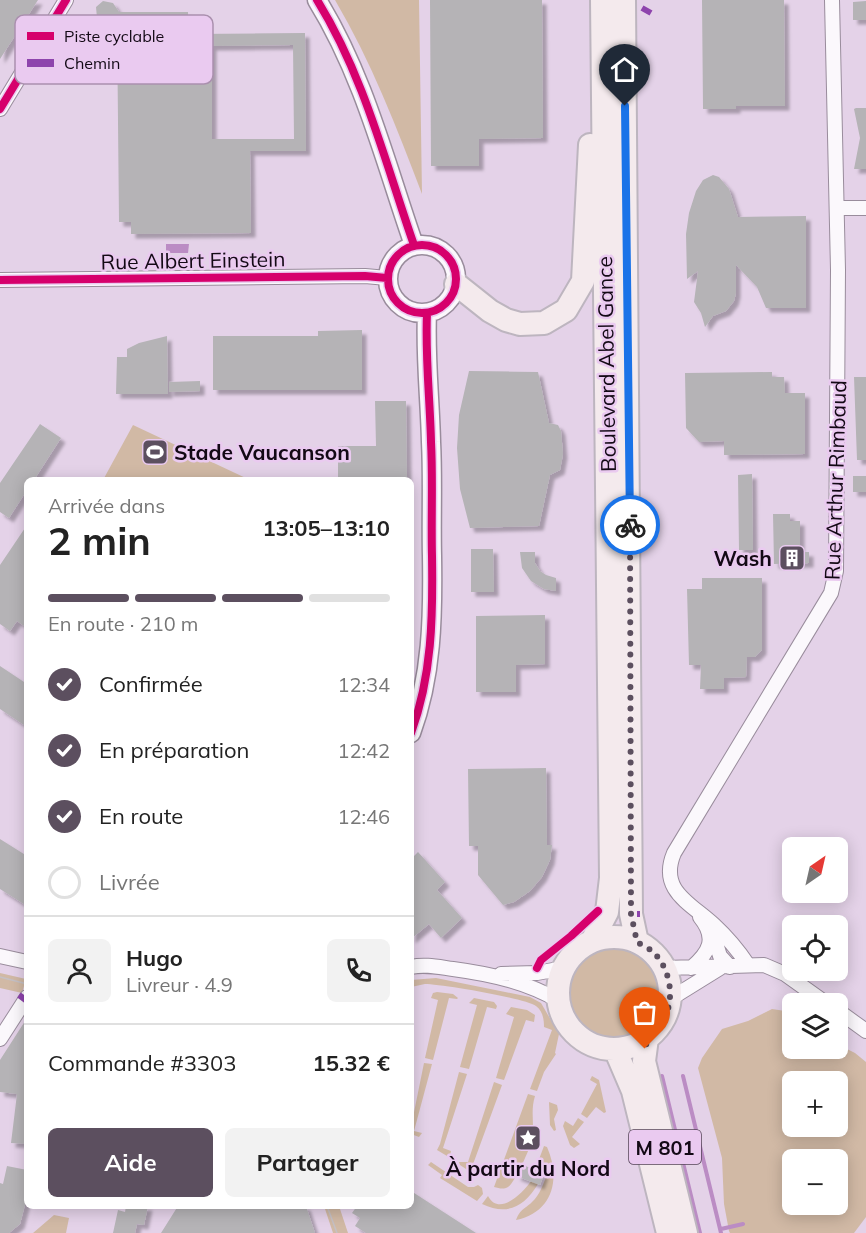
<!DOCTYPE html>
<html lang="fr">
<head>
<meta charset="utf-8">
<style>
  body { margin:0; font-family:Mulish,sans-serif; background:#f2f2f2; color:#222; height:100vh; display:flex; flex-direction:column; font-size:22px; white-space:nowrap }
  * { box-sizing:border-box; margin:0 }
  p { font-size:20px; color:#767676 }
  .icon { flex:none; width:33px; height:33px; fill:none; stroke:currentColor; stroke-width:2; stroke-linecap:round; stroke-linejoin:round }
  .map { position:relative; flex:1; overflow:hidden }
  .sheet { position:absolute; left:24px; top:477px; width:390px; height:732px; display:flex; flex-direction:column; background:#fff; border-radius:9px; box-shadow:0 3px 15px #0003 }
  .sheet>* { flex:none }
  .needle { width:39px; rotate:34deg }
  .fabs { position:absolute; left:782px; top:837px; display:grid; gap:12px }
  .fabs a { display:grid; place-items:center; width:66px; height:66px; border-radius:9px; background:#fff; box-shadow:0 3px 15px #0003; font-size:30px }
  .pin { position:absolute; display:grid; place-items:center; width:51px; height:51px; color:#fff; margin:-62px -26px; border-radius:50% 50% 50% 0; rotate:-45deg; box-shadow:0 0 6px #0007 }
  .pin .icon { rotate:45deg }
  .courier { position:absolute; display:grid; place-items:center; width:60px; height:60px; margin:-30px; border:4px solid #1a73e8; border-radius:50%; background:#fff; color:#222; box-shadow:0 2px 8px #0007 }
  .headline em { font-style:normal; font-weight:700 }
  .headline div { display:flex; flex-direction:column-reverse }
  .headline { display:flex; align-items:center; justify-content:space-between; height:102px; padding:0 24px }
  h1 { font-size:39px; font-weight:700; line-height:45px }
  .bar { display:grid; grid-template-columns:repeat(4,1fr); gap:9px 6px; align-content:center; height:72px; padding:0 24px }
  .bar i { height:8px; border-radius:4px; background:#e0e0e0 }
  .bar .active { background:#5c4f5f }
  .bar p { grid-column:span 4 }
  .line { display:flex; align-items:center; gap:15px; padding:0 24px; border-top:2px solid #e0e0e0 }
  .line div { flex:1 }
  .round { display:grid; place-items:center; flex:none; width:63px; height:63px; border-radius:9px; background:#f2f2f2 }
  ol { padding:0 24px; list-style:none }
  li { display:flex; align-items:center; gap:18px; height:66px }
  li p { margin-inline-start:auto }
  li .icon { padding:6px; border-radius:50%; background:#5c4f5f; color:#fff; stroke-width:4 }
  li:last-child { color:#767676 }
  li i { width:33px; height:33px; border:3px solid #e0e0e0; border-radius:50% }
  .cta { display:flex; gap:12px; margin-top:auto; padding:12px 24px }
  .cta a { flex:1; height:69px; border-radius:9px; background:#5c4f5f; color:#fff; font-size:24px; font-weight:700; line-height:69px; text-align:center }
  .cta a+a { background:#f2f2f2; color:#222 }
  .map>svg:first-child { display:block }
  .green { fill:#d1b9a5; fill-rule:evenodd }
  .water { fill:#bb8cc4 }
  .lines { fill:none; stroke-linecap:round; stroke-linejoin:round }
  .stream { stroke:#bb8cc4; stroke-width:4 }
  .building { fill:#b5b3b6; fill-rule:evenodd; filter:url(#shadow) }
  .minor-casing { stroke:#998c9c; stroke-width:16 }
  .tertiary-casing { stroke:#998c9c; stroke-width:21 }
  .primary-casing { stroke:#bdb5bf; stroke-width:26 }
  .minor { stroke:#fbf8fc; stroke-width:14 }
  .tertiary { stroke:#fbf8fc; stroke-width:18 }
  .primary { stroke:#f4eaed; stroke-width:22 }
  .tram { stroke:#c5c0c5; stroke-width:1.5 }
  .quiet { stroke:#8e44ad; stroke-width:6; stroke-dasharray:12 6; stroke-linecap:butt }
  .cycleway-casing { stroke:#eacaf0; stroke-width:11 }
  .cycleway { stroke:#d6006c; stroke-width:8 }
  .done { stroke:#5c4f5f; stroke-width:6; stroke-dasharray:0 10.8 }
  .route { stroke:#1a73e8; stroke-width:8 }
  .labels { text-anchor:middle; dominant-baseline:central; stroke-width:5; stroke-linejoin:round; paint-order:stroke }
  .shield { fill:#eacaf0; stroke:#544357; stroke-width:1.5 }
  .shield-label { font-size:20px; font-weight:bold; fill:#130915 }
  .street-label { font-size:21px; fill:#130915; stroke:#eacaf0 }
  .poi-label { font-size:21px; font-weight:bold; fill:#130915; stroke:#eacaf0; text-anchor:start }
  .key { fill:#eacaf0; stroke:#aa90ae; stroke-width:1.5 }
  .key-label { font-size:16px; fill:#130915 }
</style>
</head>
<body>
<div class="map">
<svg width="866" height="1233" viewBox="0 0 866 1233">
  <defs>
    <filter id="shadow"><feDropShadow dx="4.5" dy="4.5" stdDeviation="1.5" flood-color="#0004"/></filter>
  </defs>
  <rect width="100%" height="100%" fill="#e4d2e8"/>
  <path class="green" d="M335,0H419L422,194C397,128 371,61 335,0Z
    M133,425L250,480H103Z
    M568 993a45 45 0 1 1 90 0a45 45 0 1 1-90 0Z
    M0,973L26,979L22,993L0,988Z
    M436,978L530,997L541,1003L559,1034L555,1053L556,1054L544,1072L537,1091L530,1089L552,1030L544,1027C544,1020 543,1011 536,1006C525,998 440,984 425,984C420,985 416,986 411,987V980Z
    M437,992L453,994L458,998L457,999L449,998L433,1060L425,1058L438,1000L431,998L433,993Z
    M474,998L494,1002L497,1006L496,1009L487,1007L469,1069L460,1067L477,1005L469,1003Z
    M511,1007L527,1010L535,1015L534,1022L526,1020L504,1080L496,1078L514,1017L506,1014Z
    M772,1009L785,1011L792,1017V1048H837V1044L855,1053L866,1062V1217L854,1233H730L729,1231L724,1204L722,1158L698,1068L702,1058L722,1029L748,1021ZM792,1082H837V1126H792ZM792,1160H837V1204H792Z
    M424,1063L432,1064L414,1131L422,1133L419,1137L411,1134V1127Z
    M459,1072L467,1074L443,1148L451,1151L450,1156H447L437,1150L440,1144Z
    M592,1076L599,1080L606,1112L604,1113L596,1107L587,1118L581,1114L597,1084L590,1080Z
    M494,1082L502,1085L472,1167L480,1171L475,1175L460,1165L459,1162H468Z
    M528,1094L535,1096C530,1112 535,1125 532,1140C530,1148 515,1183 508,1187C503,1190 499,1188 494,1187Z
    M549,1102L557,1105L558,1110L554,1119L556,1130L554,1131L550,1125Z
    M578,1118L584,1122L572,1137L580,1144L574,1148L570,1145L563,1126L565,1121L573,1126Z
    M544,1146L547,1147C561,1179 553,1212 516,1220C521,1208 524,1210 532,1202C540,1195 543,1184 547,1175L535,1170Z
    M431,1162L468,1187H474L478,1185L482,1188L483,1194L477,1201L440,1178L442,1175L428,1165Z
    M531,1181L538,1184C524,1207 507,1216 482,1204L488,1196C499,1217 523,1193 531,1181Z
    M324,1206H339L348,1233H333Z
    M54,1215L69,1218L66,1233H33Z"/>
  <path class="water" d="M166,244H189L188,253H166Z"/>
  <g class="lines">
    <path class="stream" d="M662,1076L700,1233
      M683,1076L721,1233
      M721,1229L743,1224"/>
  </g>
  <path class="building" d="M0,0H38L0,59Z
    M430,0H542L543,138L479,139V166H431Z
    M702,0H784L785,106H736V109H703Z
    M103,1L113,3L119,12H188L189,34L305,33L306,151H250L251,233L131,234V222H119L117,22H104L97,18L96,7ZM293,45L294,139H212V46Z
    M866,1V20H853V2Z
    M856,108H866V169H854L860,138L854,109Z
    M713,175L719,177L729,189L738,217L806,216V308H766L757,287L736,265V293L734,301L726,311L713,316L705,327L701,313L694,302L698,271L687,279L686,234L689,213L696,191L703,180Z
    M362,330V390H213V336H318V331Z
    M167,336L168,394H116L117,357H127V349L139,343Z
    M469,371L538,372L549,423L558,425L561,431L563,454L560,470L550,475L539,526L470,528L460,489L457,448L459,415Z
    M772,372V377H784L785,393H805V454L724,455V441L699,442L686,428L685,373Z
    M854,377H866V460H857Z
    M200,381V391L169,392V382Z
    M375,401H406L407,480H338V446H376Z
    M40,424L61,438L34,480H27V490L9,518L0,512V483Z
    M752,474L753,550H739L738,475Z
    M853,476H866V492H853Z
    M773,514H790V521H800V552H809V563L774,564Z
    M27,525V628L17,621L10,631L0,624V565Z
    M471,549H493L494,592H471Z
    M520,552H535V563L540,571L546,575L556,578V591L544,589L531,581L522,568Z
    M702,578H762V650L755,657H747L746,677L724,678V689H700L701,665H689L687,589H702Z
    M545,615V664L516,665V692H476V616Z
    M0,666L27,684V727L0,709Z
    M546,768L547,845H552L550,860L542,877L530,891L514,902L503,905L478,875V846H469L468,769Z
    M0,839L27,856V906L0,889Z
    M418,852L445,882L437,890L462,918L441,938L429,924L411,939V859Z
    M27,1018V1144L11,1143L17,1094L0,1092V1060Z
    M521,1164L544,1174L540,1185L516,1176Z
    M7,1166L27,1170V1197L20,1224L9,1233H0V1183L3,1184Z
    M411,1191L476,1233H366L355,1226L360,1218L352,1213L357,1206H411Z
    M126,1206H148L144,1225L137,1224L135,1233H113L118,1210L125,1212Z
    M178,1206H306L315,1233H161Z"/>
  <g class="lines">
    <defs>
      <path id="minor" d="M0,109L66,0
        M837,208H866
        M0,280L365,276L387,278
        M713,934L720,956L730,967
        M0,956L27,962
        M748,965C738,950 727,937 714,925C692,904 658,891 674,853L831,593L836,571L838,270L832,0
        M411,967C425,964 438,967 453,969C490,974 527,982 559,1001
        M665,968L764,965L785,974L827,1004
        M691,968C710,952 717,938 700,917
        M501,974L537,973L564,968
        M670,999L720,968
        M837,1010L866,1031
        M0,1039L27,997"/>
      <path id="tertiary" d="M317,0C364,76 385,162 414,245
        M388 279a34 34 0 1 1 68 0a34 34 0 1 1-68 0Z
        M411,733C432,676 433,617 432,556C431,518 433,480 431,442C430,399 425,356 427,313"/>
      <path id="primary" d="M624,0L631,914L637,942
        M456,284L490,311L506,320L520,324L544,323L566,310L583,281L590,145
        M558 993a56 56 0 1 1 112 0a56 56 0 1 1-112 0Z
        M592,941L607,912L611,878L602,0
        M647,1038L644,1061L686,1233
        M615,1049L633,1091L668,1233"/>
    </defs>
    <use href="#minor" class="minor-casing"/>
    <use href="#tertiary" class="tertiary-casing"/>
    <use href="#primary" class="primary-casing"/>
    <use href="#minor" class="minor"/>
    <use href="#tertiary" class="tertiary"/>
    <use href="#primary" class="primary"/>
    <path class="tram" d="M0,977L27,984
      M327,1206L337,1233"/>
    <path class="quiet" d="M642,8L651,13
      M637,914H640
      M19,995L27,1001"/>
    <defs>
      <path id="cycleway" d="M317,0C364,76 385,162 414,245
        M0,109L66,0
        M388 279a34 34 0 1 1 68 0a34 34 0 1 1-68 0Z
        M0,280L365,276L387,278
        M411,733C432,676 433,617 432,556C431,518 433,480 431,442C430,399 425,356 427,313
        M537,968L541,960L571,936L598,911"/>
    </defs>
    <use href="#cycleway" class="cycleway-casing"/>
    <use href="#cycleway" class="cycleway"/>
  </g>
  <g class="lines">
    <path class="done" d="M630,525L631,914L637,942C642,945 649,948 653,952C671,969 676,1001 662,1022C655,1034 648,1034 645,1049"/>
    <path class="route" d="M625,106L630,525"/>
  </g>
  <defs>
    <symbol id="stadium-square" viewBox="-11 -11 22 22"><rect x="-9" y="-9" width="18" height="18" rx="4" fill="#5c4f5f" stroke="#eacaf0"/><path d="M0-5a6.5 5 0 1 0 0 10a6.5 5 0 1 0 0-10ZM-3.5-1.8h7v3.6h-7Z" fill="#fff"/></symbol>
    <symbol id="building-square" viewBox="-11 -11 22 22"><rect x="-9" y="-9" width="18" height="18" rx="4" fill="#5c4f5f" stroke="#eacaf0"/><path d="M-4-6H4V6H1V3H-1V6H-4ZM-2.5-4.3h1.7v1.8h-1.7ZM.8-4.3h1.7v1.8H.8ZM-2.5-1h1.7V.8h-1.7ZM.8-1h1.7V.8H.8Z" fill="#fff"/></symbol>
    <symbol id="sight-square" viewBox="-11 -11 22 22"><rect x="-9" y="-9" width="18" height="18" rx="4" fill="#5c4f5f" stroke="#eacaf0"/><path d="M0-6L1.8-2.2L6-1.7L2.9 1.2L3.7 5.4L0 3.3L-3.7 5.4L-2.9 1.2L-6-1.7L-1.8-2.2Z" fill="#fff"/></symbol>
  </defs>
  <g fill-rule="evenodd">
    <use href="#stadium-square" x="140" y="437" width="30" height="30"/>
    <use href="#building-square" x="777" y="543" width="30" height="30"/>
    <use href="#sight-square" x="513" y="1123" width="30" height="30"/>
  </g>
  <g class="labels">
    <rect class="shield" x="629" y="1130" width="72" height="34" rx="4.5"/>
    <g class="shield-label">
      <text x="665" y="1147">M 801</text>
    </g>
    <g class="street-label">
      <text transform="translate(193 260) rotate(-1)">Rue Albert Einstein</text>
      <text transform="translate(606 364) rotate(-91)">Boulevard Abel Gance</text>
      <text transform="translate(835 480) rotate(-88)">Rue Arthur Rimbaud</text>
    </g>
    <g class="poi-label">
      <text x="174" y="452">Stade Vaucanson</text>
      <text x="772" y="558" text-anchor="end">Wash</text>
      <text x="528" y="1168" text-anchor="middle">À partir du Nord</text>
    </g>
  </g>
  <rect x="15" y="15" width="198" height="69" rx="9" class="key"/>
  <rect x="27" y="32" width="27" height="8" fill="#d6006c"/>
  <rect x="27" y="59" width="27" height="8" fill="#8e44ad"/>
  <g class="key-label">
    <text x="64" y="42">Piste cyclable</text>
    <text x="64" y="69">Chemin</text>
  </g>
</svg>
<div class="fabs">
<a><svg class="needle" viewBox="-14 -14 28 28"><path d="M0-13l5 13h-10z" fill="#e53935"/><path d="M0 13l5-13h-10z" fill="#767676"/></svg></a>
<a><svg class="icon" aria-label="locate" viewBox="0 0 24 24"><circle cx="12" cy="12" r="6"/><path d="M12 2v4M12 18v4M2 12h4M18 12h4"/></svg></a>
<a><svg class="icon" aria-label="layers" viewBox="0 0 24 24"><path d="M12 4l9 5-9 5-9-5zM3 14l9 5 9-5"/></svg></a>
<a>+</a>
<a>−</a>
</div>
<div class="pin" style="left:645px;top:1049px;background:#ea580c"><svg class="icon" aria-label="bag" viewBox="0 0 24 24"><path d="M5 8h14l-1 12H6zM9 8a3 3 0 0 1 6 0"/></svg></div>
<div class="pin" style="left:625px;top:106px;background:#1f2937"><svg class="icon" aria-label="home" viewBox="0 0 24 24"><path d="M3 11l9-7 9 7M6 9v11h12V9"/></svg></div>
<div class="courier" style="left:630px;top:525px"><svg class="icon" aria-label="bike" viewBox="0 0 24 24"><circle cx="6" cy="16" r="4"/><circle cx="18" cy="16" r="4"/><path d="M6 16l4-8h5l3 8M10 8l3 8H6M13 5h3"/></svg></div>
<section class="sheet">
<div class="headline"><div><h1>2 min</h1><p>Arrivée dans</p></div><em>13:05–13:10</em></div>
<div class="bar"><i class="active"></i><i class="active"></i><i class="active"></i><i></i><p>En route · 210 m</p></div>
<ol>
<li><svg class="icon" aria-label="check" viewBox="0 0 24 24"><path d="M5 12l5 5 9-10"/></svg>Confirmée<p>12:34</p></li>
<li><svg class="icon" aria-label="check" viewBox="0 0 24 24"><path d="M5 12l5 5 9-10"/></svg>En préparation<p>12:42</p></li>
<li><svg class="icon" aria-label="check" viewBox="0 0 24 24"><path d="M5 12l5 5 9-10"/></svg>En route<p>12:46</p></li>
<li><i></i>Livrée</li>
</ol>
<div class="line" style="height:108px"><a class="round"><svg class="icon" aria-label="person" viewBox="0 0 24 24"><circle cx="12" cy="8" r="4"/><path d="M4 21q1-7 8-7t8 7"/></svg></a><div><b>Hugo</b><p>Livreur · 4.9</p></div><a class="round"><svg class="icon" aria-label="phone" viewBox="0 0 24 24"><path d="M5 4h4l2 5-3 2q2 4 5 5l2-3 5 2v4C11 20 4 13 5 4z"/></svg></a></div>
<div class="line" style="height:78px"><div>Commande #3303</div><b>15.32 €</b></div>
<div class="cta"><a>Aide</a><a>Partager</a></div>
</section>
</div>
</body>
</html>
